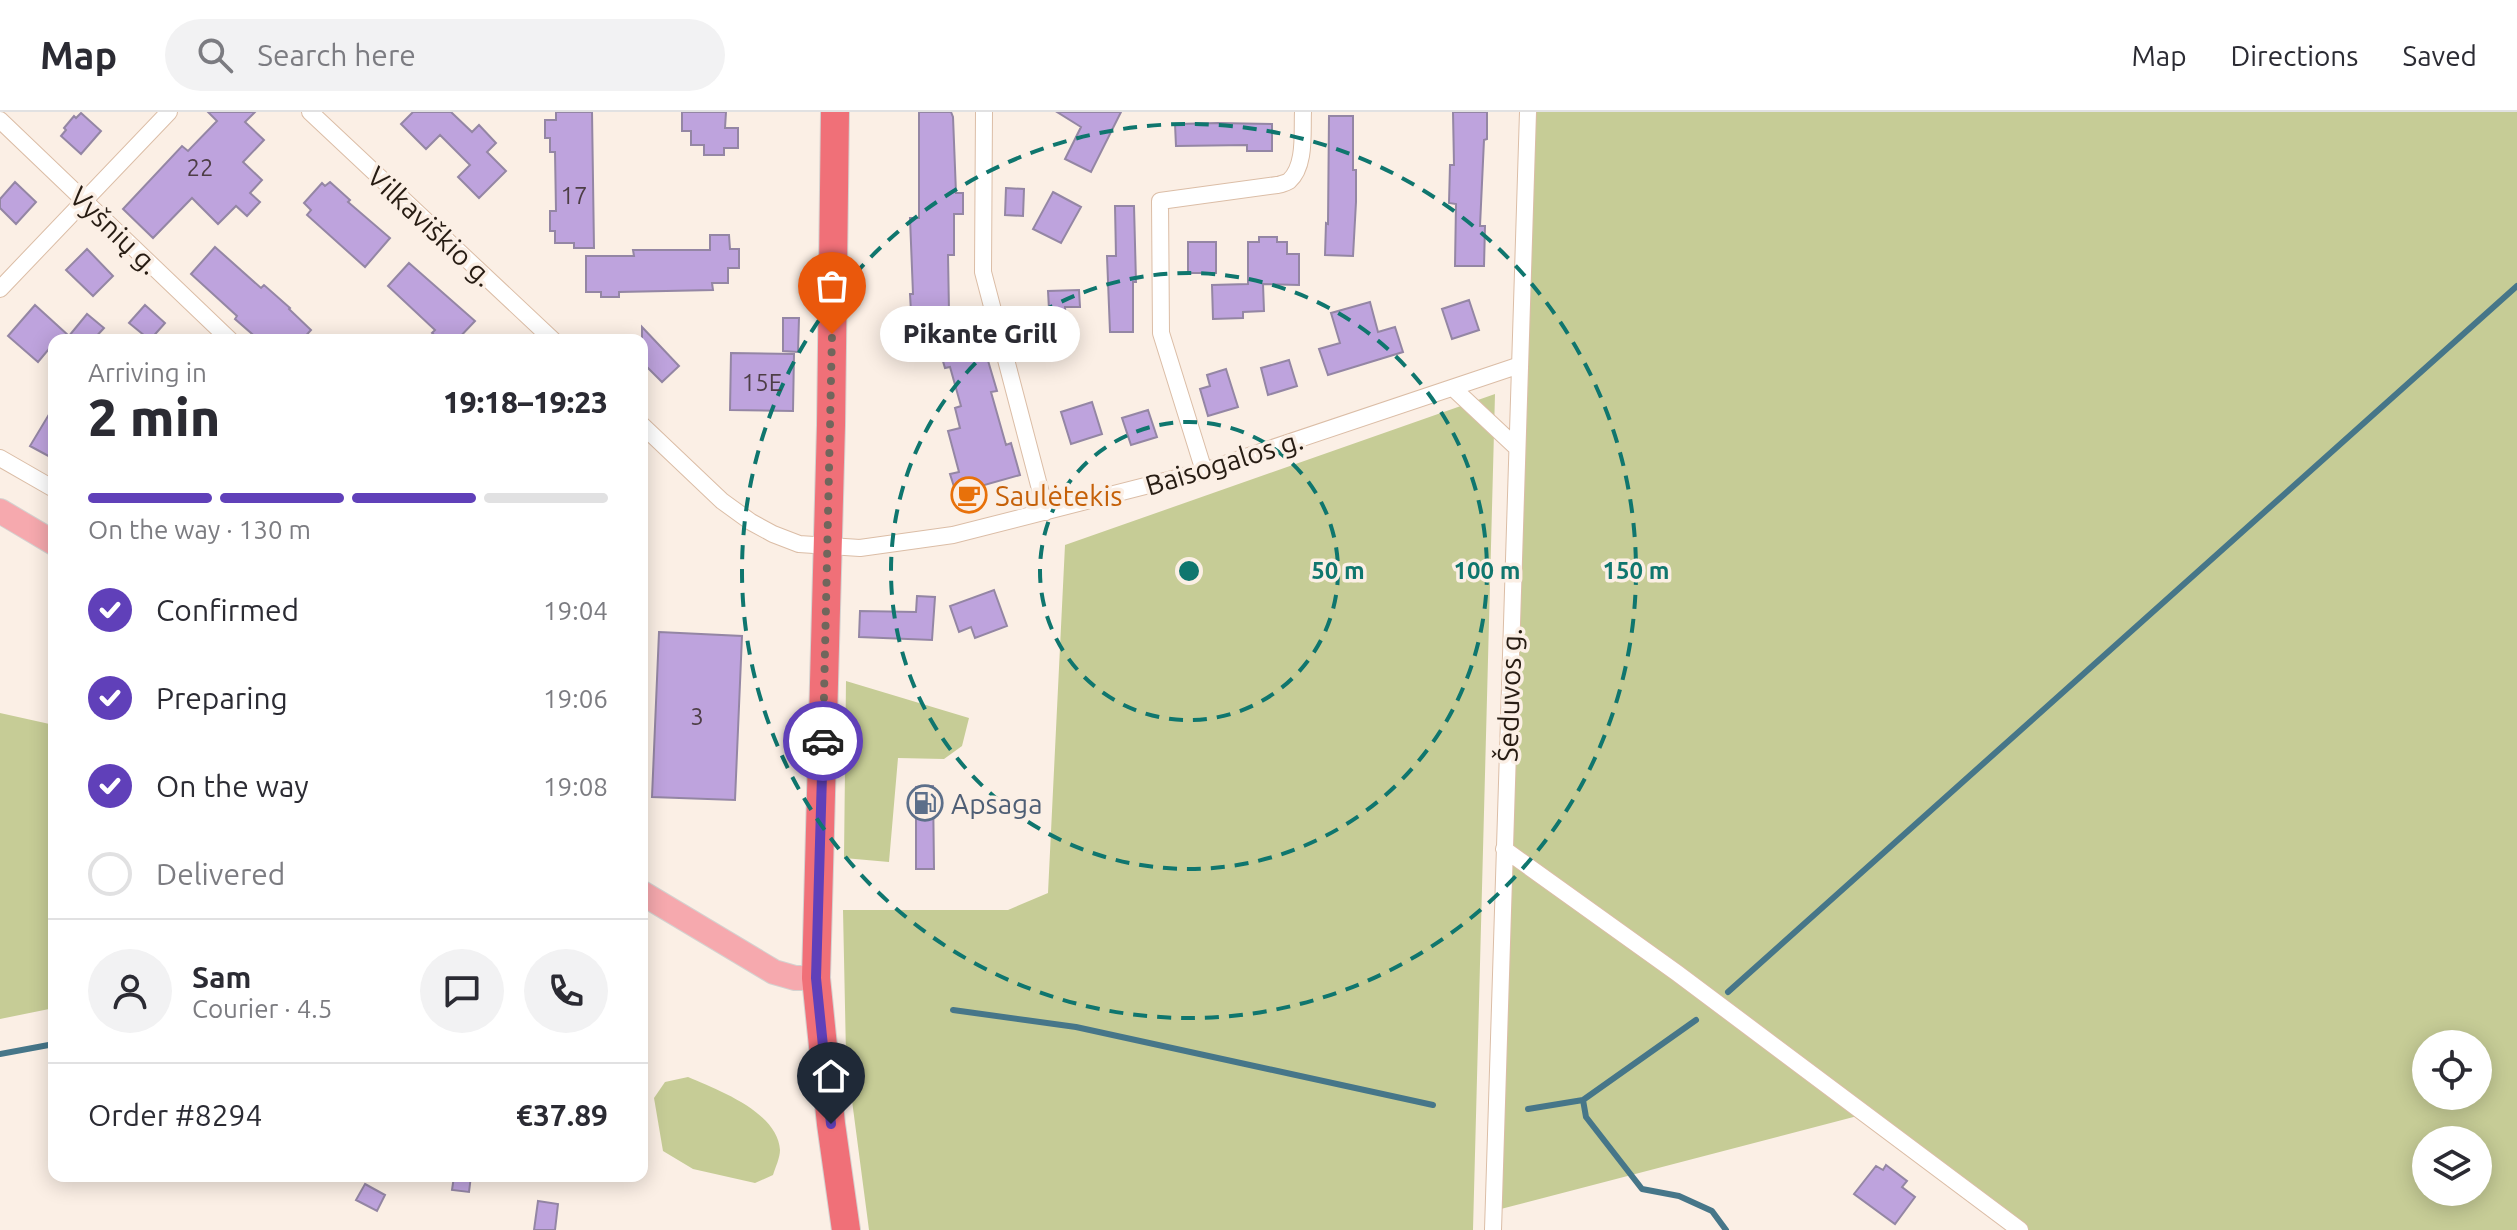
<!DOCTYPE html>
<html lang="en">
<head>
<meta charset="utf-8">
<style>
  body { margin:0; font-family:Ubuntu,sans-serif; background:#f2f2f3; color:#2b2b33; height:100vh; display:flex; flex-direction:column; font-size:30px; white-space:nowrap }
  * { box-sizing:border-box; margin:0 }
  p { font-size:26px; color:#7c7c81 }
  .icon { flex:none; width:44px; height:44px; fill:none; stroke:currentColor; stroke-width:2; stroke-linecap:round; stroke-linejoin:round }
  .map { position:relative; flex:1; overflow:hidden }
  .sheet { position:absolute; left:48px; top:222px; width:600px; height:848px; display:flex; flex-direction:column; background:#fff; border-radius:16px; box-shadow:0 4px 20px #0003 }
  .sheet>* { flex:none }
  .controls { position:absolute; left:2412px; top:918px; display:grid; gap:16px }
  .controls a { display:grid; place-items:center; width:80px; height:80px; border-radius:50%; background:#fff; box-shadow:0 4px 20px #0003; font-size:40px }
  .pin { position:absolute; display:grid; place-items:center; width:68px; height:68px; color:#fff; margin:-82px -34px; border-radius:50% 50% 50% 0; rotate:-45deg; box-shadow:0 0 8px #0007 }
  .pin .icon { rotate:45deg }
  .courier { position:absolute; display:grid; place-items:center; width:80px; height:80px; margin:-40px; border:6px solid #6040b9; border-radius:50%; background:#fff; color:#222; box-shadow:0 2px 10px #0007 }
  .bubble { position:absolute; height:56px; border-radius:28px; background:#fff; box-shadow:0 4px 20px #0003; font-size:26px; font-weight:800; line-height:56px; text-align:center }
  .summary em { font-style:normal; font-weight:800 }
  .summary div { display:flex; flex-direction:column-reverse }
  .summary { display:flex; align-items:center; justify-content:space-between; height:136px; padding:0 40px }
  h1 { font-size:52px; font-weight:800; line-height:60px }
  .bar { display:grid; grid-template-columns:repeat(4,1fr); gap:12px 8px; align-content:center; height:96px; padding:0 40px }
  .bar i { height:10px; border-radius:6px; background:#e1e1e2 }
  .bar .selected { background:#6040b9 }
  .bar p { grid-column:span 4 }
  .line { display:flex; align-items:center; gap:20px; padding:0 40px; border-top:2px solid #e1e1e2 }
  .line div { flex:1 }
  .round { display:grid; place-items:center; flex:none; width:84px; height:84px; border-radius:42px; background:#f2f2f3 }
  ol { padding:0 40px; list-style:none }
  li { display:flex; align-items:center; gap:24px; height:88px }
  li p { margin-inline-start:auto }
  li .icon { padding:8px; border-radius:50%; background:#6040b9; color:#fff; stroke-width:4 }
  li:last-child { color:#7c7c81 }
  li i { width:44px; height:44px; border:4px solid #e1e1e2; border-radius:50% }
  header { display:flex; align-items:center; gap:48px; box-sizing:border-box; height:112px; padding:0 40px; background:#fff; border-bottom:2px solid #e1e1e2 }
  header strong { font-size:38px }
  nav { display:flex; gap:44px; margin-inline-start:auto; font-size:28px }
  .search { width:560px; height:72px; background:#f2f2f3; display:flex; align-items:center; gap:20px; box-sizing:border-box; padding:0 28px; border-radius:44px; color:#7c7c81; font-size:30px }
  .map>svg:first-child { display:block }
  .green { fill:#c6cc96; fill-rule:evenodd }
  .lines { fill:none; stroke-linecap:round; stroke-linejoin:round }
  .stream { stroke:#467689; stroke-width:6 }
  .building { fill:#bea3dd; stroke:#9486a4; stroke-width:2 }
  .street-casing { stroke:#dbbda6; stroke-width:18 }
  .primary-casing { stroke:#d4d2d0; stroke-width:26 }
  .highway-casing { stroke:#d4d2d0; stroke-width:30 }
  .street { stroke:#fff; stroke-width:16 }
  .primary { stroke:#f6a9ae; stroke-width:24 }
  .highway { stroke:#f07078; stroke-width:28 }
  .done { stroke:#71665c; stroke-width:8; stroke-dasharray:0 14.4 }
  .route { stroke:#6040b9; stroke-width:10 }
  .ring { fill:none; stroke:#0f766e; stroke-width:4; stroke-dasharray:14 10 }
  .labels { text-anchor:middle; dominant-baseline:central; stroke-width:7; stroke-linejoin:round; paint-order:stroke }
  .number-label { font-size:24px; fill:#4d3e46 }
  .street-label { font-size:28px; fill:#271c13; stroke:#fbefe5 }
  .food-label { font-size:28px; fill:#c56008; stroke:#fbefe5; text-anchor:start }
  .service-label { font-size:28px; fill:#4e5e75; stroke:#fbefe5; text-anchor:start }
  .centre { fill:#0f766e; stroke:#fbefe5; stroke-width:4 }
  .ring-label { font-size:24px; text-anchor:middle; font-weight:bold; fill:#0f766e; stroke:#fbefe5; stroke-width:7; stroke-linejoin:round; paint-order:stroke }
</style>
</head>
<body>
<header>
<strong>Map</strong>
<div class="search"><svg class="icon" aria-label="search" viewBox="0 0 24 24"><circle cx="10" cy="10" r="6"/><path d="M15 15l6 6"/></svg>Search here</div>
<nav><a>Map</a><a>Directions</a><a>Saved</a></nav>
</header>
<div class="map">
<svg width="2517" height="1118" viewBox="0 0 2517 1118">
  <rect width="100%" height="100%" fill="#fbefe5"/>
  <path class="green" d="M1528,0H2517V1118H2029L1865,1002L1493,1099ZM2426,932H2478V984H2426ZM2426,1028H2478V1080H2426Z
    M1495,282L1473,1118H869L846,943L843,798H1008L1048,781L1065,433Z
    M846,569L969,606L962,634L944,647L898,646L889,750L844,746Z
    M0,601L54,613V896L0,907Z
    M688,965C718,978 778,1000 780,1038C780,1046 775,1056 773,1063L755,1071L693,1057L663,1039L654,986L665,970Z"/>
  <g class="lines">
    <path class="stream" d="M1728,880L2517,174
      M953,898L1076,915L1433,993
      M0,942L54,932
      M1583,988L1586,1005L1642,1077L1679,1084L1712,1099L1726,1118
      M1528,997L1583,988L1696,908"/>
  </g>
  <path class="building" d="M208,0H255L245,10L264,28L243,50L262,68L250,81L260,90L247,104L236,94L218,112L192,86L153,126L123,97L182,34L188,39L217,9Z
    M413,0H451L472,20L479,13L496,31L487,40L506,59L479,86L458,65L470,53L440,23L426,37L401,12Z
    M556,0H592L594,136H574V131H555V119H550V99H556L555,40H550V26H545V8H556Z
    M682,0H726L725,16H738V36H724V43H704V33H691V19H682Z
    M919,0H951L953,5L956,81H963V102H954V143H948L949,200H953L954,222L978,215L997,279L991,280L1006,333L1011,331L1020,363L956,381L950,362L959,360L948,319L960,316L955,296L961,294L950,255L945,256L934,219H931V213H915L914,200H911L910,182H913L910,106H919Z
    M1057,0H1121L1091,60L1065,47L1081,15Z
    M1453,0H1487V27L1484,28L1480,114H1485L1484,154H1455L1456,92L1449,91L1450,53H1454Z
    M81,1L101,19L81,42L61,24L66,18L64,16L74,4L76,6Z
    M1329,4H1353V58H1356V90L1353,144L1325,143L1326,111L1328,112Z
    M1218,11L1272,12V39H1247V33L1176,34L1175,12Z
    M15,70L36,90L16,112L0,96V87Z
    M330,70L350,88L348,90L390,126L365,155L307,103L311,98L304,91L322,71L325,74Z
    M1006,76L1024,77L1023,104L1005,103Z
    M1053,80L1081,95L1061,131L1033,117Z
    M1115,94H1134L1136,170H1133V220H1110L1107,144H1116Z
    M710,123H729L730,137H739V156H728V171H712L713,178L619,180V185H601V180H586V144H634L633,138H710Z
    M1259,125H1277V130H1287V142H1299V173L1263,172L1264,199L1243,200V206L1213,207L1212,173L1248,172V130H1259Z
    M1188,130H1216V161H1188Z
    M215,135L261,176L264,173L290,196L289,197L311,218L302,228H259L235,207L237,204L191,162Z
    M87,137L113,164L93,184L66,158Z
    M409,151L475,209L457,228H440L432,221L435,218L388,174Z
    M1079,178L1080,195H1065L1066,215L1050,216L1048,179Z
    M1469,188L1479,218L1452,227L1442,197Z
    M1370,190L1378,220L1395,215L1403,240L1328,263L1319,237L1340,231L1331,201Z
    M35,193L69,224L87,202L104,216L93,228H54V231L38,250L8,224Z
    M145,193L165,211L150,228L129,211Z
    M783,206H799L798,240L783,239Z
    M642,215L679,254L662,270L642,250Z
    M731,241L794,242L793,299L730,298Z
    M1289,248L1297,274L1268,283L1261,256Z
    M1226,257L1238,295L1208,304L1200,277L1210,274L1207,263Z
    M1092,290L1102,322L1071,332L1061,300Z
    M54,294V347L30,334Z
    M1148,298L1157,325L1131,333L1122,306Z
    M994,478L1007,514L975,526L971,515L959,520L950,494Z
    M917,484L935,485L932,528L859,525L860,499L916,500Z
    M659,520L742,524L735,688L652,685Z
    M933,674L934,757H916V675Z
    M1886,1053L1907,1069L1902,1075L1915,1085L1895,1112L1854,1082L1876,1054L1883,1058Z
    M454,1064H471L469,1080L452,1078Z
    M365,1072L385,1083L377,1099L356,1088Z
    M538,1089L558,1092L555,1118H534Z"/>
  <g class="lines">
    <defs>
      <path id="street" d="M310,0L553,228
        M984,0L983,160L1046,400
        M0,8L230,228
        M0,177L169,0
        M1453,276L1517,336
        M642,313L722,389L751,410L773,422L799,432L860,436L953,423L1204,359L1520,253
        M0,346L54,377
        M1204,359L1161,221L1160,89L1277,73C1279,73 1288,70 1289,69C1306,54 1302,20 1303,0
        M1504,737L1677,861L2020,1118
        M1493,1118L1528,0"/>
      <path id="primary" d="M0,399L54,431
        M642,781L774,860L795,866H816"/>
      <path id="highway" d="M835,0L831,313L816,866L831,1012L846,1118"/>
    </defs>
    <use href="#street" class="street-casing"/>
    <use href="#primary" class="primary-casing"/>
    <use href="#highway" class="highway-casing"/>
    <use href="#street" class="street"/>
    <use href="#primary" class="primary"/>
    <use href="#highway" class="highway"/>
  </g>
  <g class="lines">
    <path class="done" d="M823,629L832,222"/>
    <path class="route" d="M823,629L816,866L831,1012"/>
  </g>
  <g class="ring">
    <circle cx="1189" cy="459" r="149"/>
    <circle cx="1189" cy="459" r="298"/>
    <circle cx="1189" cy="459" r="447"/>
  </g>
  <defs>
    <symbol id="cafe-ring" viewBox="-11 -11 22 22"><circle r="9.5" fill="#fbefe5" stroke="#e8710a" stroke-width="1.5"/><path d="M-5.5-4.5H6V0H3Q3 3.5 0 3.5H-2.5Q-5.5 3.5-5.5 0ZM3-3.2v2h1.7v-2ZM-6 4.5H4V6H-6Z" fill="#e8710a"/></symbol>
    <symbol id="fuel-ring" viewBox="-11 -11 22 22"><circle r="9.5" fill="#fbefe5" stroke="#5c6f8a" stroke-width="1.5"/><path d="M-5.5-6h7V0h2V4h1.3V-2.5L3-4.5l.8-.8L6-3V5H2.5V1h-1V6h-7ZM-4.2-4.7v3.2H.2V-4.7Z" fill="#5c6f8a"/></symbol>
  </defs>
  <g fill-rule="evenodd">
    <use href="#cafe-ring" x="949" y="363" width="40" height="40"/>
    <use href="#fuel-ring" x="905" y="671" width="40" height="40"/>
  </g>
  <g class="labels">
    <g class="number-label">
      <text x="200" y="55">22</text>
      <text x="574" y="83">17</text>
      <text x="762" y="270">15E</text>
      <text x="697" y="604">3</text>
    </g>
    <g class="street-label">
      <text transform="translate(431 114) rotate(43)">Vilkaviškio g.</text>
      <text transform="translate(115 118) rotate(44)">Vyšnių g.</text>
      <text transform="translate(1224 350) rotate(-17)">Baisogalos g.</text>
      <text transform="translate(1509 583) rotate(-88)">Šeduvos g.</text>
    </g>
    <g class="food-label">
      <text x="995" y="383">Saulėtekis</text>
    </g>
    <g class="service-label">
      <text x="951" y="691">Apsaga</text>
    </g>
  </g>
  <circle cx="1189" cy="459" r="12" class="centre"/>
  <g class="ring-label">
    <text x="1338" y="467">50 m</text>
    <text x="1487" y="467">100 m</text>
    <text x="1636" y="467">150 m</text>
  </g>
</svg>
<div class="controls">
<a><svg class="icon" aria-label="locate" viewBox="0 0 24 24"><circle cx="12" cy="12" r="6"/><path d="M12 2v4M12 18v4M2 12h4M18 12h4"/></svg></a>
<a><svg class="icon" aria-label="layers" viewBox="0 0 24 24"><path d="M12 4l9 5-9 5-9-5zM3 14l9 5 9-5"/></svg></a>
</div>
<div class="pin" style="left:832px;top:222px;background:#ea580c"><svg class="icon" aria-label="bag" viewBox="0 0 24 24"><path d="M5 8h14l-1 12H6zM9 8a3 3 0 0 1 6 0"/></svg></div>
<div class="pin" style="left:831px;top:1012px;background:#1f2937"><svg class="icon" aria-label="home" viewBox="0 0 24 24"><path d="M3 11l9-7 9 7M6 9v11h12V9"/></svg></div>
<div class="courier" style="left:823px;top:629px"><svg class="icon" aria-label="car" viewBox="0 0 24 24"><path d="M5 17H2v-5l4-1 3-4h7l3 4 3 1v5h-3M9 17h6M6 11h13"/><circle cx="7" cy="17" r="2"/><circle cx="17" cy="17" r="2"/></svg></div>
<div class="bubble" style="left:880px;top:194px;width:200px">Pikante Grill</div>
<section class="sheet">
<div class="summary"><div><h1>2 min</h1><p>Arriving in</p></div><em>19:18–19:23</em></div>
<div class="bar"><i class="selected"></i><i class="selected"></i><i class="selected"></i><i></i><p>On the way · 130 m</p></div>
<ol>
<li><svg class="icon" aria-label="check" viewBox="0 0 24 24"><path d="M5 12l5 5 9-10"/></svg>Confirmed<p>19:04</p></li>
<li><svg class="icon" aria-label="check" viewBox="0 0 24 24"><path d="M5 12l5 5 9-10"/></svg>Preparing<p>19:06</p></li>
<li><svg class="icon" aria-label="check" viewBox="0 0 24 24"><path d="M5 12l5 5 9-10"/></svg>On the way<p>19:08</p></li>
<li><i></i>Delivered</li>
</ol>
<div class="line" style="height:144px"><a class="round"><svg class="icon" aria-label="person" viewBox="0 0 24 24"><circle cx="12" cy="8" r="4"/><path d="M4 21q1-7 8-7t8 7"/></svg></a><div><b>Sam</b><p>Courier · 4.5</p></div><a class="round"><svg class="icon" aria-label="chat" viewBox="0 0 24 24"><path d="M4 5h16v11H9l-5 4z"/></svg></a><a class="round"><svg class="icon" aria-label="phone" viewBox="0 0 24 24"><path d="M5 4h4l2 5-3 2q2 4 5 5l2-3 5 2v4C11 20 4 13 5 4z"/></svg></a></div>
<div class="line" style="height:104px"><div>Order #8294</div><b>€37.89</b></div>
</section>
</div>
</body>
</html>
